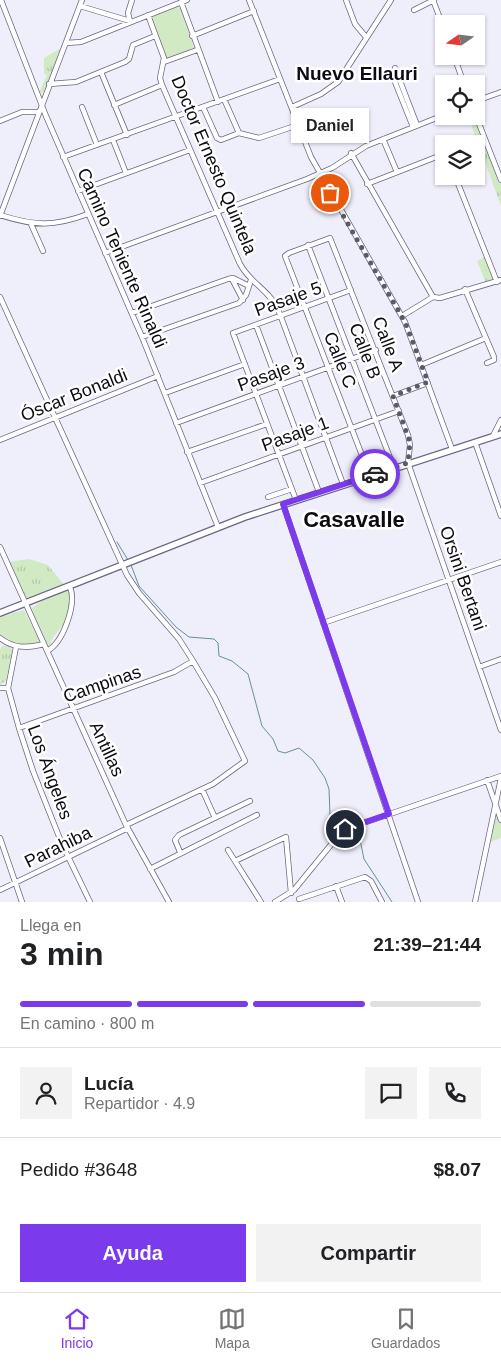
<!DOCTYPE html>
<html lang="es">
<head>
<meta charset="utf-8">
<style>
  body { margin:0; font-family:Arial,sans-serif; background:#f2f2f2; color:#202124; height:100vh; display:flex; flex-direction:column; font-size:19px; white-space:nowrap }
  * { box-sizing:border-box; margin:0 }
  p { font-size:16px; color:#757577 }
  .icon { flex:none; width:28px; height:28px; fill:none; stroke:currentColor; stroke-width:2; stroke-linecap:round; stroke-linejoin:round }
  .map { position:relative; height:902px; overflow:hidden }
  .sheet { display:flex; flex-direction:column; background:#fff; flex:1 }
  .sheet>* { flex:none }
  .needle { width:32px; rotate:256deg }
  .tools { position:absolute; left:435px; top:15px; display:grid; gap:10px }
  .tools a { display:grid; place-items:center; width:50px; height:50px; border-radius:0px; background:#fff; box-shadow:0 1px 4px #0004; font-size:25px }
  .pin { position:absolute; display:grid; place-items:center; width:42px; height:42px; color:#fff; margin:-21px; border:2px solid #fff; border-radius:50%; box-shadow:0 1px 5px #0007 }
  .courier { position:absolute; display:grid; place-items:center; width:50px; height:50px; margin:-25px; border:4px solid #7c3aed; border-radius:50%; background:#fff; color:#222; box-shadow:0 1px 6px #0007 }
  .bubble { position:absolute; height:35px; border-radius:0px; background:#fff; box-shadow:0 1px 4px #0004; font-size:16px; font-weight:800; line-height:35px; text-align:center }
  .headline em { font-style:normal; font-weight:800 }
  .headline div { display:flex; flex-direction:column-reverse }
  .headline { display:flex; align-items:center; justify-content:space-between; height:85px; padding:0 20px }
  h1 { font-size:32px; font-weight:800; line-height:38px }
  .bar { display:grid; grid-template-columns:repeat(4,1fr); gap:8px 5px; align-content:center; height:60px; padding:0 20px }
  .bar i { height:6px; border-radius:4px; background:#e0e0e0 }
  .bar .active { background:#7c3aed }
  .bar p { grid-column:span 4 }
  .line { display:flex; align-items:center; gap:12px; padding:0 20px; border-top:1px solid #e0e0e0 }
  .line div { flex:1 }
  .round { display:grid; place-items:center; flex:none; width:52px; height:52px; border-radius:0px; background:#f2f2f2 }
  .action { display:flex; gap:10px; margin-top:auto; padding:10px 20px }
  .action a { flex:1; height:58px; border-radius:0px; background:#7c3aed; color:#fff; font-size:20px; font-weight:800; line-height:58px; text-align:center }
  .action a+a { background:#f2f2f2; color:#202124 }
  .menu { display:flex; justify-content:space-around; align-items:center; height:70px; border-top:1px solid #e0e0e0; background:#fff; font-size:14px; color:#757577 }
  .menu a { display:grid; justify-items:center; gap:2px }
  .menu .active { color:#7c3aed }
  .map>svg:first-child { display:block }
  .grass { fill:url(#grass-tufts) }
  .green { fill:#d1eac4 }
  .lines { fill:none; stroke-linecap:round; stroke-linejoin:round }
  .stream { stroke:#659197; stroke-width:1 }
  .minor-casing { stroke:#6a6683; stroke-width:6 }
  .major-casing { stroke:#6a6683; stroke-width:8 }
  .minor { stroke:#fff; stroke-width:4.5 }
  .major { stroke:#fff; stroke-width:5.5 }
  .done { stroke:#5b5a66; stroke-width:5; stroke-dasharray:0 9 }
  .route { stroke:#7c3aed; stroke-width:6 }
  .labels { text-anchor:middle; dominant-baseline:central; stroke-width:5; stroke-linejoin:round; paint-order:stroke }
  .street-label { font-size:18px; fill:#0c0b15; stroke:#fff }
  .neighbourhood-label { font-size:19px; font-weight:bold; fill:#0c0b15; stroke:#fff }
  .district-label { font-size:22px; font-weight:bold; fill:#0c0b15; stroke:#fff }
</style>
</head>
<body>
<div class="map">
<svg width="501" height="902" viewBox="0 0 501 902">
  <defs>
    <pattern id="grass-tufts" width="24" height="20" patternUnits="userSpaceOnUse" patternTransform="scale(1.25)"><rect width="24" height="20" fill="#d1eac4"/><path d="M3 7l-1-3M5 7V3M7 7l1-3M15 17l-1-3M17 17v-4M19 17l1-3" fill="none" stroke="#b2c7a8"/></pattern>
  </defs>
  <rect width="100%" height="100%" fill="#efeefb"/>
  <path class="grass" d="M61,48L44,92L39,93L47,75L44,74V58Z
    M468,116H476L501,180V206Z
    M486,257L494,281L486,283L477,261Z
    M29,559L48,565L65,586L27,599L9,562Z
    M8,645L13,651L6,680L0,686V650L2,646Z
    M497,812L501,825V838L490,842Z"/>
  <path class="green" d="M176,6L181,9L194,48L167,59L151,17Z
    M69,590L71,593L68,619L54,636L48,648L31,609L42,601Z
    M24,610L40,641L38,644L16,645L0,636V617Z"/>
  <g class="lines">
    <path class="stream" d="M117,542L128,560
      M131,565L139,586L176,627L189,637L214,639L218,643L219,656L232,661L248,674L262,726L273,739L278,751L285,753L299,748L313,760L325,778L329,789L330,815L338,830
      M343,834L360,840L364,859L392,902"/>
    <defs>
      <path id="minor" d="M1,0L46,116L142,337L218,527
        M249,0L311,157L405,322L452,449
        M346,0L355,24L366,37
        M433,0L444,29
        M181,2L218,102
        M80,6L130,21L128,13L132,0
        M414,10L434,0
        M148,15L164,58L160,78L162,85L240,264C250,283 269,290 278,309L343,484
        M192,36L254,11
        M66,43L81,42L187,0
        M454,56L464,84
        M164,62L197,50
        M395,68L417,125
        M101,72L127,135
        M391,72L413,127
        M49,84L76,82L125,62L129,59L133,45L155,36
        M224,99L239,133
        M476,101L501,92
        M114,105L162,85
        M82,107L97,145
        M203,107L217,138L221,140L239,133L259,138L298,125
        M292,107L321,94L338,82L391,0
        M476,116L501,180
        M0,121L22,112H39
        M383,139L397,172
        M113,140L126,173
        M351,153L433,297
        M63,157L280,79
        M455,176L497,282
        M367,184L444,154
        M78,191L190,150
        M0,215C35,226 53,227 88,214
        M0,216L82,0
        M31,224L43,251
        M308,245L394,468
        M105,253L307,179L332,168L366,146L444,115
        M232,279L243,300
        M465,289L494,357V360L487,363
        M0,297L127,575L139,593L179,639L193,661L215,698L245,761L213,784L126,825
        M132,313L228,279L233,278L249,286
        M402,316L433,297L440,298L501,280
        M256,325L319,492
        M142,337L239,303L246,295L251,280
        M421,365L486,338
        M165,393L245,364
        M393,396L428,383
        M176,423L376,350
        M493,436L501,420
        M0,440L158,376
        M475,442L501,516
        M187,452L267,424
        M370,476L285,256L289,253L330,238L408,435L410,445L408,463L501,730
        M200,483L399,411
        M268,497L292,489
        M296,500L233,333L351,290
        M283,504L418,902
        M0,547L126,825L169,902
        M323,623L501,562
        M0,638C14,649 28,648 44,644
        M16,647L8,688L19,728L33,771L62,844L90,902
        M47,651C63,643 77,604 70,587
        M479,667L501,659
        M0,688H8
        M19,728L174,672L193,661
        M487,780L501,820
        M202,789L215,818
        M0,838L22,902
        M228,850L261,902
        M180,852L175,840L179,835L250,801
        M235,861L286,837L291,893
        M150,869L257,815
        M336,886L342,902
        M0,890L128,828
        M299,899L365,877L371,881L382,902
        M275,902L294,890L343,830L501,776
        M475,902L501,778"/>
      <path id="major" d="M0,613L245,517L501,434"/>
    </defs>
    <use href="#minor" class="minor-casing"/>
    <use href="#major" class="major-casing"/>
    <use href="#minor" class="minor"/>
    <use href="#major" class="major"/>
  </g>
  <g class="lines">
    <path class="done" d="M330,193L405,322L428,382L393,396L410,442L408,463L375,474"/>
    <path class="route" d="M345,829L389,814L283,504L375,474"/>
  </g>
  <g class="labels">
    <g class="street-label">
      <text transform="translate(214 165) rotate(67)">Doctor Ernesto Quintela</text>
      <text transform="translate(122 258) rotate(66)">Camino Teniente Rinaldi</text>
      <text transform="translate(288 299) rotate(-20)">Pasaje 5</text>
      <text transform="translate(388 344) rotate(69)">Calle A</text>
      <text transform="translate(365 351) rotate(69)">Calle B</text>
      <text transform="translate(340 360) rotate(68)">Calle C</text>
      <text transform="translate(271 374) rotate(-20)">Pasaje 3</text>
      <text transform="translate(74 395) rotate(-22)">Óscar Bonaldi</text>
      <text transform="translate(295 434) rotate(-20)">Pasaje 1</text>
      <text transform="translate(463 578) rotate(71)">Orsini Bertani</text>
      <text transform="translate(102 684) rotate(-19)">Campinas</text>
      <text transform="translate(107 749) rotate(65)">Antillas</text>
      <text transform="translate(50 772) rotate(70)">Los Ángeles</text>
      <text transform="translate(58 847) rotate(-26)">Parahiba</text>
    </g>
    <g class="neighbourhood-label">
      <text x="357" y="73">Nuevo Ellauri</text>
    </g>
    <g class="district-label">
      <text x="354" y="519">Casavalle</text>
    </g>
  </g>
</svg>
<div class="tools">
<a><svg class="needle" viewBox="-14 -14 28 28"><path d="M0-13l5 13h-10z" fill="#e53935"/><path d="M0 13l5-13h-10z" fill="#757577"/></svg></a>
<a><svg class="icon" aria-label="locate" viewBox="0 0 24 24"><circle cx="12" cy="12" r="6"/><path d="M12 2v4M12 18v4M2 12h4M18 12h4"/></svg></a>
<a><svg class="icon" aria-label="layers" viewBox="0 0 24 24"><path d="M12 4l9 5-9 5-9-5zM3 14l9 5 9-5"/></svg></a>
</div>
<div class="pin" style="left:330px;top:193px;background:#ea580c"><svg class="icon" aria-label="bag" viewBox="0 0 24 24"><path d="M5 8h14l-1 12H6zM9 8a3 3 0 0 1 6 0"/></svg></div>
<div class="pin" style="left:345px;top:829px;background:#1f2937"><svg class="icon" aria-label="home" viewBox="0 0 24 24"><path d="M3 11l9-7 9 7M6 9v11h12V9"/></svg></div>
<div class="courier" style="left:375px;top:474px"><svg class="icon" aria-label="car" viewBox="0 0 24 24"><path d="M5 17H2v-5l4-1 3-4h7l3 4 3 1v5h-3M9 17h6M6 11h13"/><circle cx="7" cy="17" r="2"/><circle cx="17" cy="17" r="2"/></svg></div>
<div class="bubble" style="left:291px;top:108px;width:78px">Daniel</div>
</div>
<section class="sheet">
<div class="headline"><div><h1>3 min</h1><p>Llega en</p></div><em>21:39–21:44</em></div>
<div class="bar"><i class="active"></i><i class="active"></i><i class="active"></i><i></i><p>En camino · 800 m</p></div>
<div class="line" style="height:90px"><a class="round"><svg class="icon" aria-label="person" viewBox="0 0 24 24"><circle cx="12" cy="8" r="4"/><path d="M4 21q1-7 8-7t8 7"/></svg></a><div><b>Lucía</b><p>Repartidor · 4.9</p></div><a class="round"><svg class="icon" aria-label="chat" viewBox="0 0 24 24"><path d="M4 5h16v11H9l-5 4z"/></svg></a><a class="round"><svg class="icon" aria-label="phone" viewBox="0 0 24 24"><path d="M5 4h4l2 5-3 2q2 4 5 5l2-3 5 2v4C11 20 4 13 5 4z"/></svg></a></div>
<div class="line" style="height:65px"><div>Pedido #3648</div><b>$8.07</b></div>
<div class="action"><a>Ayuda</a><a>Compartir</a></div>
</section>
<nav class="menu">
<a class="active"><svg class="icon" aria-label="home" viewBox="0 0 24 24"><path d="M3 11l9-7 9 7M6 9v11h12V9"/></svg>Inicio</a>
<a><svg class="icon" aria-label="map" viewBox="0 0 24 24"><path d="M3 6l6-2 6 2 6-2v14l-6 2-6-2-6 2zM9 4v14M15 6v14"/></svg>Mapa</a>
<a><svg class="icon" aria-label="saved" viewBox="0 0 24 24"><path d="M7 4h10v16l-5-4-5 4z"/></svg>Guardados</a>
</nav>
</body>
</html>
